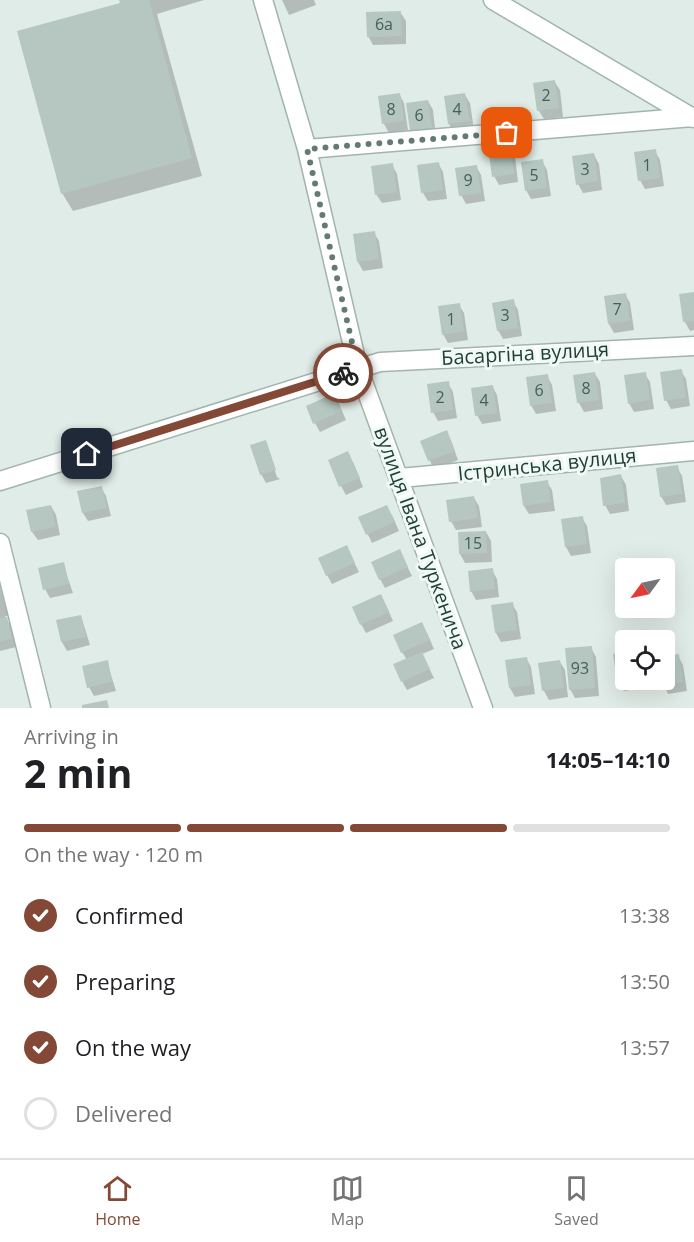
<!DOCTYPE html>
<html lang="en">
<head>
<meta charset="utf-8">
<style>
  body { margin:0; font-family:"Open Sans",sans-serif; background:#f6f6f6; color:#202124; height:100vh; display:flex; flex-direction:column; font-size:22px; white-space:nowrap }
  * { box-sizing:border-box; margin:0 }
  p { font-size:20px; color:#757577 }
  .icon { flex:none; width:33px; height:33px; fill:none; stroke:currentColor; stroke-width:2; stroke-linecap:round; stroke-linejoin:round }
  .map { position:relative; height:708px; overflow:hidden }
  .panel { display:flex; flex-direction:column; background:#fff; flex:1 }
  .panel>* { flex:none }
  .needle { width:39px; rotate:237deg }
  .tools { position:absolute; left:615px; top:558px; display:grid; gap:12px }
  .tools a { display:grid; place-items:center; width:60px; height:60px; border-radius:6px; background:#fff; box-shadow:0 6px 24px #0002; font-size:30px }
  .pin { position:absolute; display:grid; place-items:center; width:51px; height:51px; color:#fff; margin:-26px; border-radius:12px; box-shadow:0 3px 9px #0006 }
  .courier { position:absolute; display:grid; place-items:center; width:60px; height:60px; margin:-30px; border:4px solid #844836; border-radius:50%; background:#fff; color:#222; box-shadow:0 2px 8px #0007 }
  .overview em { font-style:normal; font-weight:700 }
  .overview div { display:flex; flex-direction:column-reverse }
  .overview { display:flex; align-items:center; justify-content:space-between; height:102px; padding:0 24px }
  h1 { font-size:39px; font-weight:700; line-height:45px }
  .bar { display:grid; grid-template-columns:repeat(4,1fr); gap:9px 6px; align-content:center; height:72px; padding:0 24px }
  .bar i { height:8px; border-radius:4px; background:#e0e0e0 }
  .bar .current { background:#844836 }
  .bar p { grid-column:span 4 }
  ol { padding:0 24px; list-style:none }
  li { display:flex; align-items:center; gap:18px; height:66px }
  li p { margin-inline-start:auto }
  li .icon { padding:6px; border-radius:50%; background:#844836; color:#fff; stroke-width:4 }
  li:last-child { color:#757577 }
  li i { width:33px; height:33px; border:3px solid #e0e0e0; border-radius:50% }
  .tab-bar { display:flex; justify-content:space-around; align-items:center; height:84px; border-top:2px solid #e0e0e0; background:#fff; font-size:16px; color:#757577 }
  .tab-bar a { display:grid; justify-items:center; gap:3px }
  .tab-bar .current { color:#844836 }
  .map>svg:first-child { display:block }
  .shadow { fill:#0003 }
  .building { fill:#b5c7c0 }
  .lines { fill:none; stroke-linecap:round; stroke-linejoin:round }
  .minor-casing { stroke:#a2b4ae; stroke-width:21 }
  .minor { stroke:#fff; stroke-width:18 }
  .done { stroke:#637b74; stroke-width:6; stroke-dasharray:0 10.8 }
  .route { stroke:#844836; stroke-width:8 }
  .labels { text-anchor:middle; dominant-baseline:central; stroke-width:6; stroke-linejoin:round; paint-order:stroke }
  .number-label { font-size:16px; fill:#446058 }
  .street-label { font-size:20px; fill:#1f3e36; stroke:#f1f9f5 }
</style>
</head>
<body>
<div class="map">
<svg width="694" height="708" viewBox="0 0 694 708">
  <rect width="100%" height="100%" fill="#e0ece7"/>
  <path class="shadow" d="M120,0H204L157,14L202,176L73,211L62,193L122,4Z
    M282,0H314L316,5L289,15Z
    M400,12L406,21V44L373,45L368,36Z
    M554,81L560,90L563,117L544,119L539,111Z
    M399,94L404,103L408,130L389,133L384,124L380,97Z
    M465,95L470,103L474,130L454,133L449,124L445,97Z
    M428,101L433,110L436,137L417,139L412,131Z
    M510,147L515,156L518,182L499,185L494,176Z
    M655,151L660,160L664,186L645,189L640,180Z
    M594,155L599,164L602,190L583,193L578,184Z
    M542,161L547,170L551,196L531,199L526,190Z
    M438,163L443,172L447,199L428,201L423,193Z
    M392,165L397,174L401,200L382,203L376,194Z
    M476,166L481,175L485,201L466,204L461,195Z
    M374,233L379,241L383,268L363,271L358,262L354,235Z
    M694,293V330L690,331L685,322L681,295Z
    M625,294L630,303L634,330L614,333L609,324Z
    M513,301L518,310L522,336L503,339L498,330Z
    M459,305L464,313L468,340L448,343L443,334Z
    M681,371L686,379L690,406L671,409L666,400Z
    M595,374L600,382L603,409L584,412L579,403L575,376Z
    M645,374L650,382L654,409L634,412L629,403Z
    M547,376L552,385L556,411L536,414L531,405Z
    M448,383L453,392L457,418L438,421L433,412Z
    M492,386L497,395L501,421L482,424L477,415Z
    M339,404L346,420L320,432L315,423Z
    M451,441L458,460L434,470L422,442Z
    M265,442L277,477L280,479L266,483L261,474Z
    M353,462L363,487L346,495L341,486Z
    M677,467L682,476L686,502L666,505L661,496Z
    M621,476L626,485L629,511L610,514L605,505Z
    M547,482L552,490L555,511L529,514L524,506Z
    M101,487L106,496L111,516L88,521L83,513Z
    M474,498L479,506L482,527L456,530L451,521Z
    M51,506L56,515L60,535L38,540L32,532Z
    M392,515L399,531L372,543L360,518Z
    M582,518L587,526L591,553L571,556L566,547L562,520Z
    M486,532L491,541L492,562L465,563L460,554Z
    M351,556L359,572L332,584L327,575Z
    M404,560L412,576L385,588L380,579Z
    M63,564L73,593L50,598L45,589Z
    M492,570L497,579L499,597L476,600L471,591Z
    M0,587L8,616H5L11,627L16,647L0,651Z
    M512,604L517,612L521,639L501,642L496,633L493,606Z
    M386,605L393,621L366,633L361,624Z
    M81,616L90,645L67,651L62,642L58,621Z
    M427,633L434,649L422,654L434,678L407,690L402,681L407,660L402,652Z
    M591,648L596,657L599,696L575,698L570,689Z
    M678,656L683,665L687,691L668,694L662,680H664Z
    M526,658L531,667L535,694L515,697L510,688Z
    M107,662L116,691L94,696L89,687Z
    M560,662L565,670L568,697L549,700L544,691L540,664Z
    M626,680H642L643,688L624,691L619,682Z"/>
  <path class="building" d="M119,0H149L192,158L61,194L17,31L120,3Z
    M401,11L402,36L367,37L366,12Z
    M555,80L559,108L537,111L533,83Z
    M400,93L404,121L382,124L378,96Z
    M465,93L470,121L448,124L444,96Z
    M428,100L432,128L410,131L406,103Z
    M510,145L514,174L492,177L488,148Z
    M656,149L660,178L638,181L634,152Z
    M594,153L598,181L576,185L572,156Z
    M543,159L547,188L525,191L521,162Z
    M439,162L443,190L421,193L417,165Z
    M393,163L397,192L375,195L371,166Z
    M477,165L481,193L459,196L455,168Z
    M375,231L379,259L357,262L353,234Z
    M694,292V321L683,322L679,294Z
    M626,293L630,321L608,324L604,296Z
    M514,299L518,328L497,331L492,303Z
    M460,303L464,331L442,335L438,306Z
    M682,369L686,398L664,401L660,372Z
    M595,372L599,400L577,403L573,375Z
    M646,372L650,400L628,404L624,375Z
    M548,374L552,403L530,406L526,377Z
    M449,381L453,410L431,413L427,384Z
    M493,385L497,413L475,416L471,388Z
    M335,393L342,411L313,424L306,406Z
    M447,430L455,451L428,461L420,441Z
    M266,440L276,470L260,475L250,445Z
    M348,451L360,478L339,487L328,460Z
    M678,465L682,494L660,497L656,468Z
    M621,474L625,503L603,506L600,478Z
    M548,480L551,502L523,506L520,484Z
    M102,486L107,508L82,513L77,491Z
    M474,496L478,518L449,522L446,500Z
    M51,505L56,527L31,532L26,510Z
    M387,505L395,522L366,535L358,517Z
    M583,516L587,544L565,547L561,519Z
    M486,531L487,553L459,554L458,532Z
    M347,545L355,563L326,576L318,558Z
    M400,549L408,567L379,580L371,562Z
    M64,562L69,584L43,590L38,568Z
    M493,568L495,589L470,592L468,571Z
    M381,594L389,612L360,625L352,607Z
    M513,602L517,630L495,633L491,605Z
    M81,615L86,637L61,642L56,620Z
    M7,617L12,639L0,641V618Z
    M422,622L430,640L401,653L393,635Z
    M592,646L595,688L569,690L565,648Z
    M422,652L430,669L401,682L393,664Z
    M626,652V681L617,682L613,654Z
    M679,654L683,682L661,686L660,680H664V656Z
    M527,657L531,685L509,688L505,660Z
    M108,660L112,682L87,688L82,666Z
    M560,660L564,688L542,691L538,663Z
    M107,700L109,708H82V705Z"/>
  <g class="lines">
    <defs>
      <path id="minor" d="M263,0L307,149
        M493,0L693,118
        M400,478L694,451
        M0,481L380,362L694,346
        M0,543L41,708
        M483,708L358,368L307,149L693,117"/>
    </defs>
    <use href="#minor" class="minor-casing"/>
    <use href="#minor" class="minor"/>
  </g>
  <g class="lines">
    <path class="done" d="M343,373L358,368L307,149L507,133"/>
    <path class="route" d="M87,454L343,373"/>
  </g>
  <g class="labels">
    <g class="number-label">
      <text x="384" y="24">6а</text>
      <text x="546" y="95">2</text>
      <text x="391" y="109">8</text>
      <text x="457" y="109">4</text>
      <text x="419" y="115">6</text>
      <text x="647" y="165">1</text>
      <text x="585" y="169">3</text>
      <text x="534" y="175">5</text>
      <text x="468" y="180">9</text>
      <text x="617" y="309">7</text>
      <text x="505" y="315">3</text>
      <text x="451" y="319">1</text>
      <text x="586" y="388">8</text>
      <text x="539" y="390">6</text>
      <text x="440" y="397">2</text>
      <text x="484" y="400">4</text>
      <text x="473" y="543">15</text>
      <text x="580" y="668">93</text>
    </g>
    <g class="street-label">
      <text transform="translate(525 353) rotate(-3)">Басаргіна вулиця</text>
      <text transform="translate(547 464) rotate(-6)">Істринська вулиця</text>
      <text transform="translate(421 538) rotate(70)">вулиця Івана Туркенича</text>
    </g>
  </g>
</svg>
<div class="tools">
<a><svg class="needle" viewBox="-14 -14 28 28"><path d="M0-13l5 13h-10z" fill="#e53935"/><path d="M0 13l5-13h-10z" fill="#757577"/></svg></a>
<a><svg class="icon" aria-label="locate" viewBox="0 0 24 24"><circle cx="12" cy="12" r="6"/><path d="M12 2v4M12 18v4M2 12h4M18 12h4"/></svg></a>
</div>
<div class="pin" style="left:507px;top:133px;background:#ea580c"><svg class="icon" aria-label="bag" viewBox="0 0 24 24"><path d="M5 8h14l-1 12H6zM9 8a3 3 0 0 1 6 0"/></svg></div>
<div class="pin" style="left:87px;top:454px;background:#1f2937"><svg class="icon" aria-label="home" viewBox="0 0 24 24"><path d="M3 11l9-7 9 7M6 9v11h12V9"/></svg></div>
<div class="courier" style="left:343px;top:373px"><svg class="icon" aria-label="bike" viewBox="0 0 24 24"><circle cx="6" cy="16" r="4"/><circle cx="18" cy="16" r="4"/><path d="M6 16l4-8h5l3 8M10 8l3 8H6M13 5h3"/></svg></div>
</div>
<section class="panel">
<div class="overview"><div><h1>2 min</h1><p>Arriving in</p></div><em>14:05–14:10</em></div>
<div class="bar"><i class="current"></i><i class="current"></i><i class="current"></i><i></i><p>On the way · 120 m</p></div>
<ol>
<li><svg class="icon" aria-label="check" viewBox="0 0 24 24"><path d="M5 12l5 5 9-10"/></svg>Confirmed<p>13:38</p></li>
<li><svg class="icon" aria-label="check" viewBox="0 0 24 24"><path d="M5 12l5 5 9-10"/></svg>Preparing<p>13:50</p></li>
<li><svg class="icon" aria-label="check" viewBox="0 0 24 24"><path d="M5 12l5 5 9-10"/></svg>On the way<p>13:57</p></li>
<li><i></i>Delivered</li>
</ol>
</section>
<nav class="tab-bar">
<a class="current"><svg class="icon" aria-label="home" viewBox="0 0 24 24"><path d="M3 11l9-7 9 7M6 9v11h12V9"/></svg>Home</a>
<a><svg class="icon" aria-label="map" viewBox="0 0 24 24"><path d="M3 6l6-2 6 2 6-2v14l-6 2-6-2-6 2zM9 4v14M15 6v14"/></svg>Map</a>
<a><svg class="icon" aria-label="saved" viewBox="0 0 24 24"><path d="M7 4h10v16l-5-4-5 4z"/></svg>Saved</a>
</nav>
</body>
</html>
